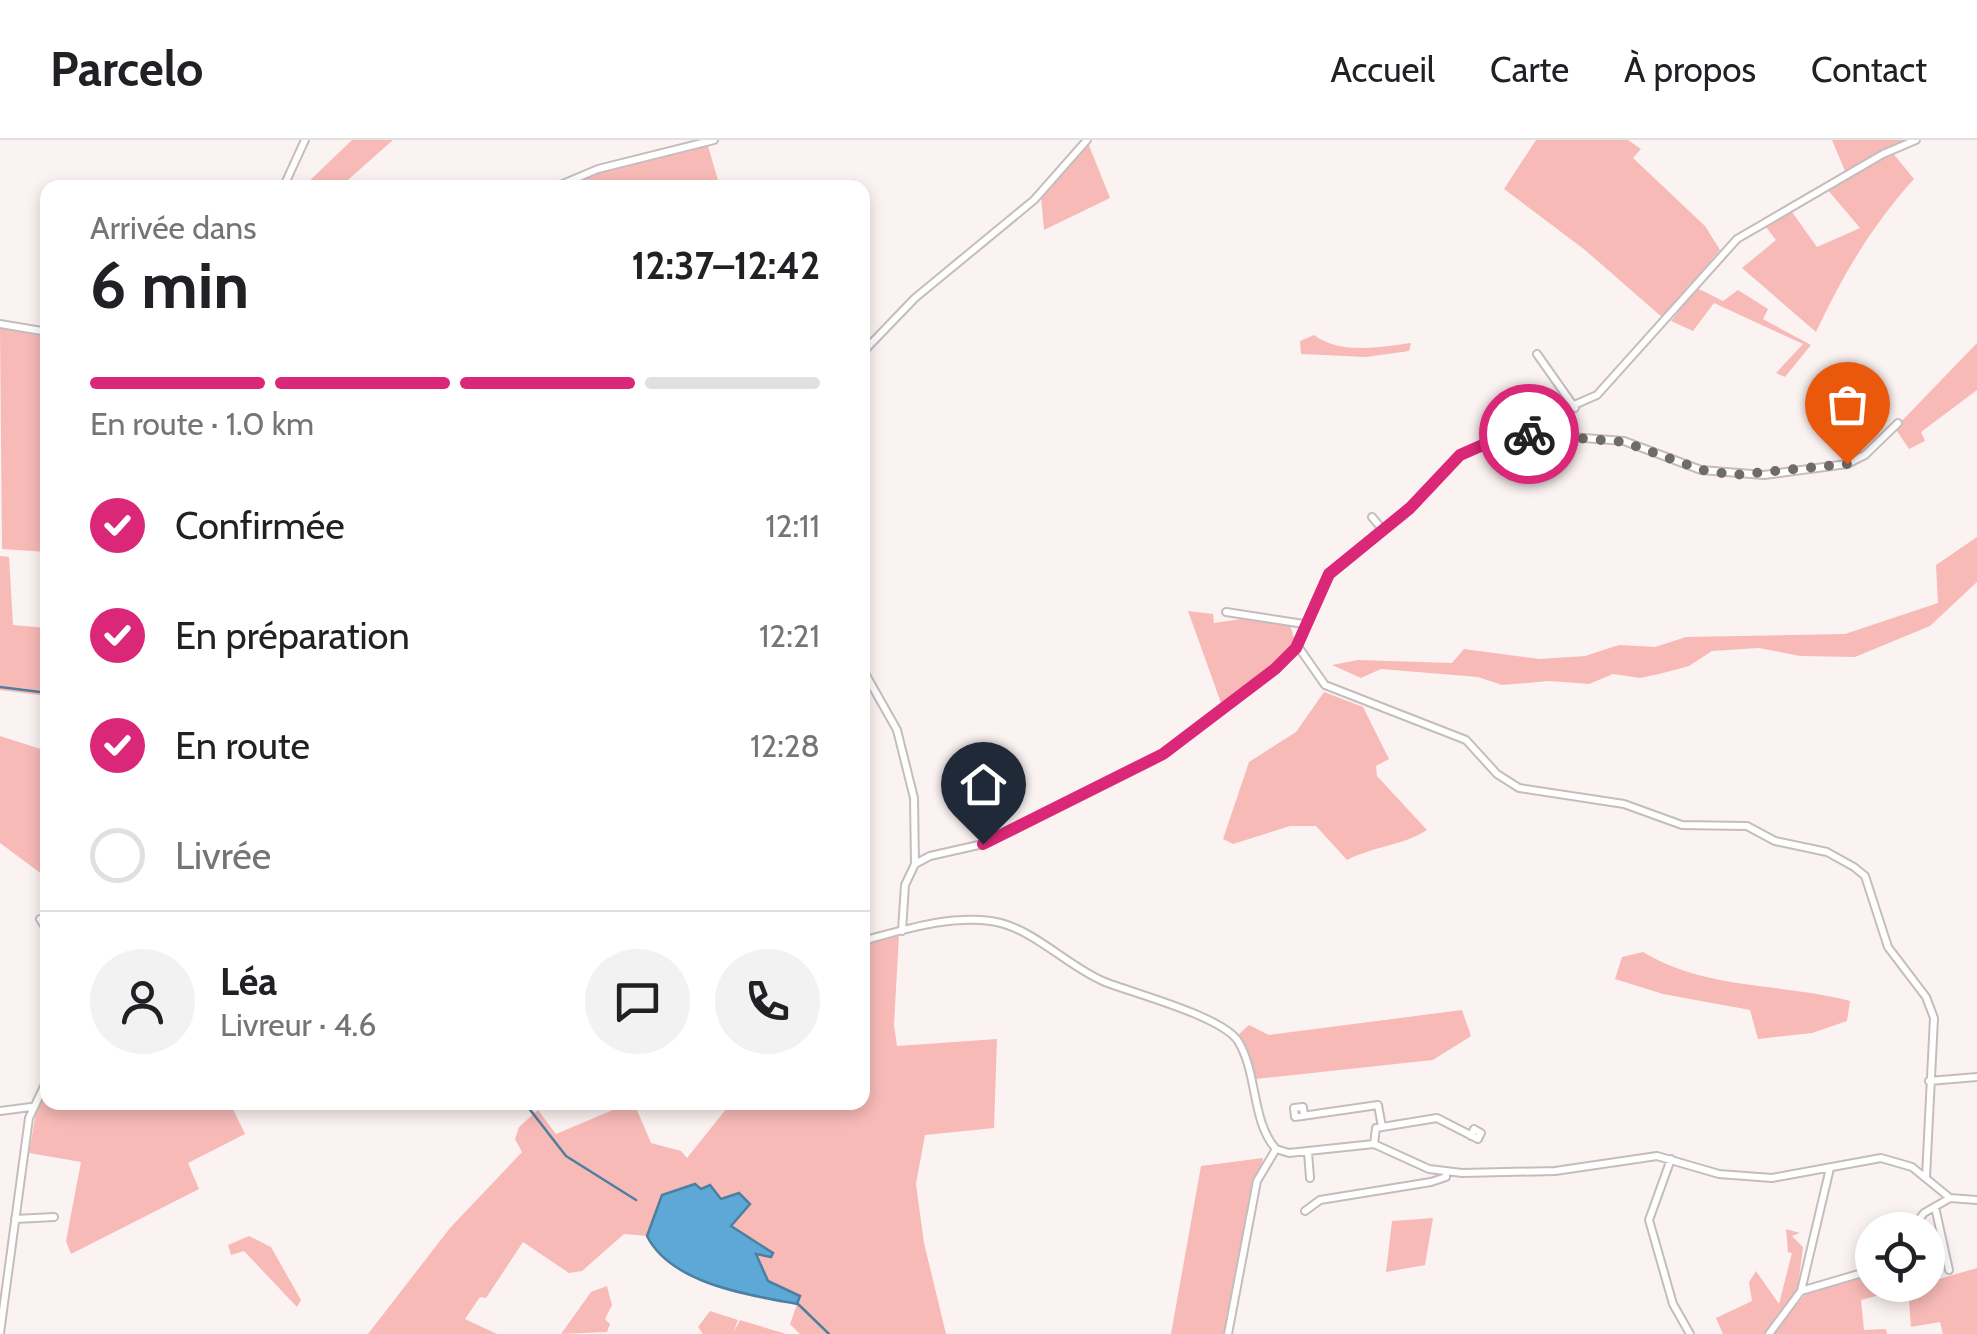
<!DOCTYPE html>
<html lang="fr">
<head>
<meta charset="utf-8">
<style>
  body { margin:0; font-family:Cabin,sans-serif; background:#f2f2f2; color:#202124; height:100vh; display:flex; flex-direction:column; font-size:38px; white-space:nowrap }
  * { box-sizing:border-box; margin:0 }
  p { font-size:32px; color:#757577 }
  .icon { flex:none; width:55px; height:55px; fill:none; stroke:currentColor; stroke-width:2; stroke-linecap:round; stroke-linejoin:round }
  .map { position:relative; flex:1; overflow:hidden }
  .drawer { position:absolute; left:40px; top:40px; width:830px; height:930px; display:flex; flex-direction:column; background:#fff; border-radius:20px; box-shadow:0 5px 15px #0003 }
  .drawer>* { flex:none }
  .buttons { position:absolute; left:1855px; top:1072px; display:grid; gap:20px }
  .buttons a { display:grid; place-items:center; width:90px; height:90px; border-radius:50%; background:#fff; box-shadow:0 5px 15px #0003; font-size:50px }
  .pin { position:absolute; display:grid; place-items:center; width:85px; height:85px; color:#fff; margin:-102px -42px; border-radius:50% 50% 50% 0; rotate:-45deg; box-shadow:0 0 10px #0007 }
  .pin .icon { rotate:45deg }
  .courier { position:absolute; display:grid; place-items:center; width:100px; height:100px; margin:-50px; border:8px solid #db2777; border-radius:50%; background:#fff; color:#222; box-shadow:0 2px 12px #0007 }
  .overview em { font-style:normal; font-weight:800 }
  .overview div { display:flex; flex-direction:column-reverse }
  .overview { display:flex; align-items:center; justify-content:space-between; height:170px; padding:0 50px }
  h1 { font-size:65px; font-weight:800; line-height:75px }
  .bar { display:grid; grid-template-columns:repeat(4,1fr); gap:15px 10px; align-content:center; height:120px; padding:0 50px }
  .bar i { height:12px; border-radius:8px; background:#e0e0e0 }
  .bar .selected { background:#db2777 }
  .bar p { grid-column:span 4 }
  .line { display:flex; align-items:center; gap:25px; padding:0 50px; border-top:2px solid #e0e0e0 }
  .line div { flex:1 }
  .round { display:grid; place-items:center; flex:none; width:105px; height:105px; border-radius:52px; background:#f2f2f2 }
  ol { padding:0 50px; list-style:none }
  li { display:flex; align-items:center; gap:30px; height:110px }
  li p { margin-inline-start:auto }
  li .icon { padding:10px; border-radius:50%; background:#db2777; color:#fff; stroke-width:4 }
  li:last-child { color:#757577 }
  li i { width:55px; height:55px; border:5px solid #e0e0e0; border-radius:50% }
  header { display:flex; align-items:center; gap:60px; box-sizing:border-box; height:140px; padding:0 50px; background:#fff; border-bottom:2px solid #e0e0e0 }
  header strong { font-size:48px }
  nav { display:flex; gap:55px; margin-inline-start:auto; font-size:35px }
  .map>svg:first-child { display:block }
  .green { fill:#f8bab7 }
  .water { fill:#5da8d6; stroke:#4c80a0; stroke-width:2.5 }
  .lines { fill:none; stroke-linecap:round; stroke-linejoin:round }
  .stream { stroke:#4c80a0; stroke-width:2.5 }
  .minor-casing { stroke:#c5bdbd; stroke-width:10 }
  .minor { stroke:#fff; stroke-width:6 }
  .done { stroke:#706b6b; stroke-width:10; stroke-dasharray:0 18 }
  .route { stroke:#db2777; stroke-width:12 }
</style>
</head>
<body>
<header>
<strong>Parcelo</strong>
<nav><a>Accueil</a><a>Carte</a><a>À propos</a><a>Contact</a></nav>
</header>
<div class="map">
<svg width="1977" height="1194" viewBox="0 0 1977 1194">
  <rect width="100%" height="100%" fill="#fbf3f2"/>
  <path class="green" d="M352,0H393L340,47H303Z
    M1536,0H1628L1641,9L1633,18L1705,86L1720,110L1663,178L1585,110L1504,49Z
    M1832,0H1906L1845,31Z
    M1088,3L1110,58L1044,90L1041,57Z
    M708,6L720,47L563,48L590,35Z
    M1892,12L1914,39C1873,84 1842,136 1816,192L1742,128L1776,100L1766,87L1792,72L1817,107L1860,88L1827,49Z
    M1697,148L1723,161L1738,150L1768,169L1763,179L1811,205L1785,237L1776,233L1803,204L1714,163L1693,191L1671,181Z
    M0,188L47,196V412L2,409Z
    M1314,195C1341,215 1379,207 1411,203L1409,211L1366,217L1301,214L1300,201Z
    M1977,203V250L1921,292L1925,301L1909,309L1895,288Z
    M1977,397V442L1930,486L1855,517L1800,516L1759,508L1712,511L1689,526L1659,534L1640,538L1613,534L1589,544L1549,541L1502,545L1478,537L1381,529L1361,538L1332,525L1358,520L1452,523L1464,509L1540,519L1585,516L1619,505L1655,507L1686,497L1845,494L1938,463L1936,425Z
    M0,416L9,417L13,485L47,488V556L0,550Z
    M1188,471L1213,474L1214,483L1241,479L1290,485L1295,501L1275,525L1221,563Z
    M1324,552L1363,567L1389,619L1376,626L1377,636L1427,690C1402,706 1374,706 1347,720L1316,686H1290L1233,704L1223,699L1249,622L1296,592Z
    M0,596L47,611V738L0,703Z
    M899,794L894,885L897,906L997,899L994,988L925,995L916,1044L924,1103L946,1194H800L790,1184L800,1156L768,1141L755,1113L760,1103L731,1086L750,1064L735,1054L727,1060L716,1056L653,1083L647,1096L624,1094L582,1131L569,1133L523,1102L486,1158L480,1157L465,1179L497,1194H368L450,1088L522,1012L515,999L519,987L538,970L556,994L620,967V963H634L651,1003L681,1011L687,1018L731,963L862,962L863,803Z
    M1643,812C1705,850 1782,843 1850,861L1847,881L1812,893L1758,899L1750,870L1663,854L1615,839L1622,817Z
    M1462,870L1471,896L1433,920L1255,939L1239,894L1249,885L1269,895Z
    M47,945L48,962L230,963L245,994L188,1023L199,1049L71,1114L66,1101L81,1022L29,1013L37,967Z
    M1263,1018L1224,1194H1171L1201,1026Z
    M1433,1078L1425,1125L1386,1132L1392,1081Z
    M1786,1089L1800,1093L1792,1096L1803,1107L1797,1154L1764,1194H1723L1716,1178L1752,1161L1749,1142L1756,1131L1779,1164L1792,1113L1788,1112Z
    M249,1096L271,1107L301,1160L297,1167L244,1111L231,1115L228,1105Z
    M1977,1128V1194H1943L1940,1182L1911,1187L1908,1148Z
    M1869,1133L1880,1155L1861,1160L1864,1190L1886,1189L1887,1194H1773L1808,1151Z
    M607,1146L612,1165L605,1179L610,1184L607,1192L561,1194L591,1152Z
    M710,1171L738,1180L733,1193L740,1180L786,1194H703L698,1187Z"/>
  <path class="water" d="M695,1044L701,1049L710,1045L721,1059L739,1053L750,1064L731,1086L773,1113L771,1117L756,1114L768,1141L800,1156L797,1164C749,1155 671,1144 647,1096L662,1055Z"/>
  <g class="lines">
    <path class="stream" d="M0,547L48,553
      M524,962L566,1016L636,1060
      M798,1164L829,1194"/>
    <defs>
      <path id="minor" d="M283,48L305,0
        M553,48L598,29L714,0
        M0,184L48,192
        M862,213L915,158L1034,60L1087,0
        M1537,214L1575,268
        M1516,293L1624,301L1701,330L1764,335L1847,324L1865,315L1898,283
        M1372,377L1383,390
        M1226,472L1304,484
        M1297,505L1325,545L1466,600L1497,634L1519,648L1624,664L1682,685L1747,686L1775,701L1827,712L1854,727L1865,736L1888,807L1926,857L1934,878L1926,1037
        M862,528L897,590L914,658L915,724L905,745L902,791
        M915,724L930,716L983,704L1163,614L1275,529L1295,508L1329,434L1410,368L1460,315L1597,255L1737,99L1883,14L1916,0
        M40,779L48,792
        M862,801C904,790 948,775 991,781C1033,787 1066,826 1105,842C1136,854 1221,876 1238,901C1258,933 1251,981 1276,1009
        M1929,941L1977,937
        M0,971L31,967
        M1304,976L1303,967L1294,968L1295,977L1378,965L1382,987
        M1374,1004L1376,988L1437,978L1478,999L1481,993L1474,989L1471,996
        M1276,1009L1289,1013L1374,1004L1429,1029L1462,1033L1555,1031L1657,1016L1719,1034L1772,1038L1881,1018L1912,1027L1950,1058L1977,1060
        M1308,1012L1310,1038
        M1671,1019L1649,1080L1673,1164L1690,1194
        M1935,1067L1949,1130
        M1305,1071L1320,1060L1431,1042L1446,1037V1033
        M15,1079L54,1077
        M1911,1090L1924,1073L1950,1058
        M1801,1151L1872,1130
        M0,1193L29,978L48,938
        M1228,1194L1257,1041L1276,1009
        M1769,1194L1801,1151L1830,1028"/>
    </defs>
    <use href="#minor" class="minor-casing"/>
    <use href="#minor" class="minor"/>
  </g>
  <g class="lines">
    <path class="done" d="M1529,294L1624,302L1702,330L1734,335L1847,324"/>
    <path class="route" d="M983,704L1163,614L1275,529L1296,508L1329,434L1410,368L1460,315L1510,293L1529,294"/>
  </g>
</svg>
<div class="buttons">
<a><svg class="icon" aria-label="locate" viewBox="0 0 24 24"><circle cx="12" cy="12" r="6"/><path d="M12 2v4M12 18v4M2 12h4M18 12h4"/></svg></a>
</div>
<div class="pin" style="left:1847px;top:324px;background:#ea580c"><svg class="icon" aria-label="bag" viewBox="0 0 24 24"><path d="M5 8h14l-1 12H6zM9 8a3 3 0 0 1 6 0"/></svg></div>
<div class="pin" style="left:983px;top:704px;background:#1f2937"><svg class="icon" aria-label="home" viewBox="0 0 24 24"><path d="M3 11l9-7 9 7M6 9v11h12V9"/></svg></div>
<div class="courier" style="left:1529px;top:294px"><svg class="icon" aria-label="bike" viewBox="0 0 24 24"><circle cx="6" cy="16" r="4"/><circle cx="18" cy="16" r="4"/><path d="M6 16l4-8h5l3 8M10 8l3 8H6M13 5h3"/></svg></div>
<section class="drawer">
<div class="overview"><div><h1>6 min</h1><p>Arrivée dans</p></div><em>12:37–12:42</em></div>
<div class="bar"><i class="selected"></i><i class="selected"></i><i class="selected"></i><i></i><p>En route · 1.0 km</p></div>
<ol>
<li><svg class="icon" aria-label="check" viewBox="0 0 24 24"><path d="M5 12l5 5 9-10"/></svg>Confirmée<p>12:11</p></li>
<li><svg class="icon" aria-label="check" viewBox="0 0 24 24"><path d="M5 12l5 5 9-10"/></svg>En préparation<p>12:21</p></li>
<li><svg class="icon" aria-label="check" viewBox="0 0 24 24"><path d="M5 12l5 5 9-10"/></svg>En route<p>12:28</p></li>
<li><i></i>Livrée</li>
</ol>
<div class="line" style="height:180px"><a class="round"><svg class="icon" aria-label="person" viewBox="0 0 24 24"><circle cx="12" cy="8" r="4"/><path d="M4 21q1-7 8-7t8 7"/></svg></a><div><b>Léa</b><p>Livreur · 4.6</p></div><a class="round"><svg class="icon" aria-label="chat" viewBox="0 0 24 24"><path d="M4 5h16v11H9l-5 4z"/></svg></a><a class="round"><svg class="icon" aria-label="phone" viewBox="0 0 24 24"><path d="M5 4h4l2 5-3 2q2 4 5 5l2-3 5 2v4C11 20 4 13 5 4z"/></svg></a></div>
</section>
</div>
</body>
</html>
